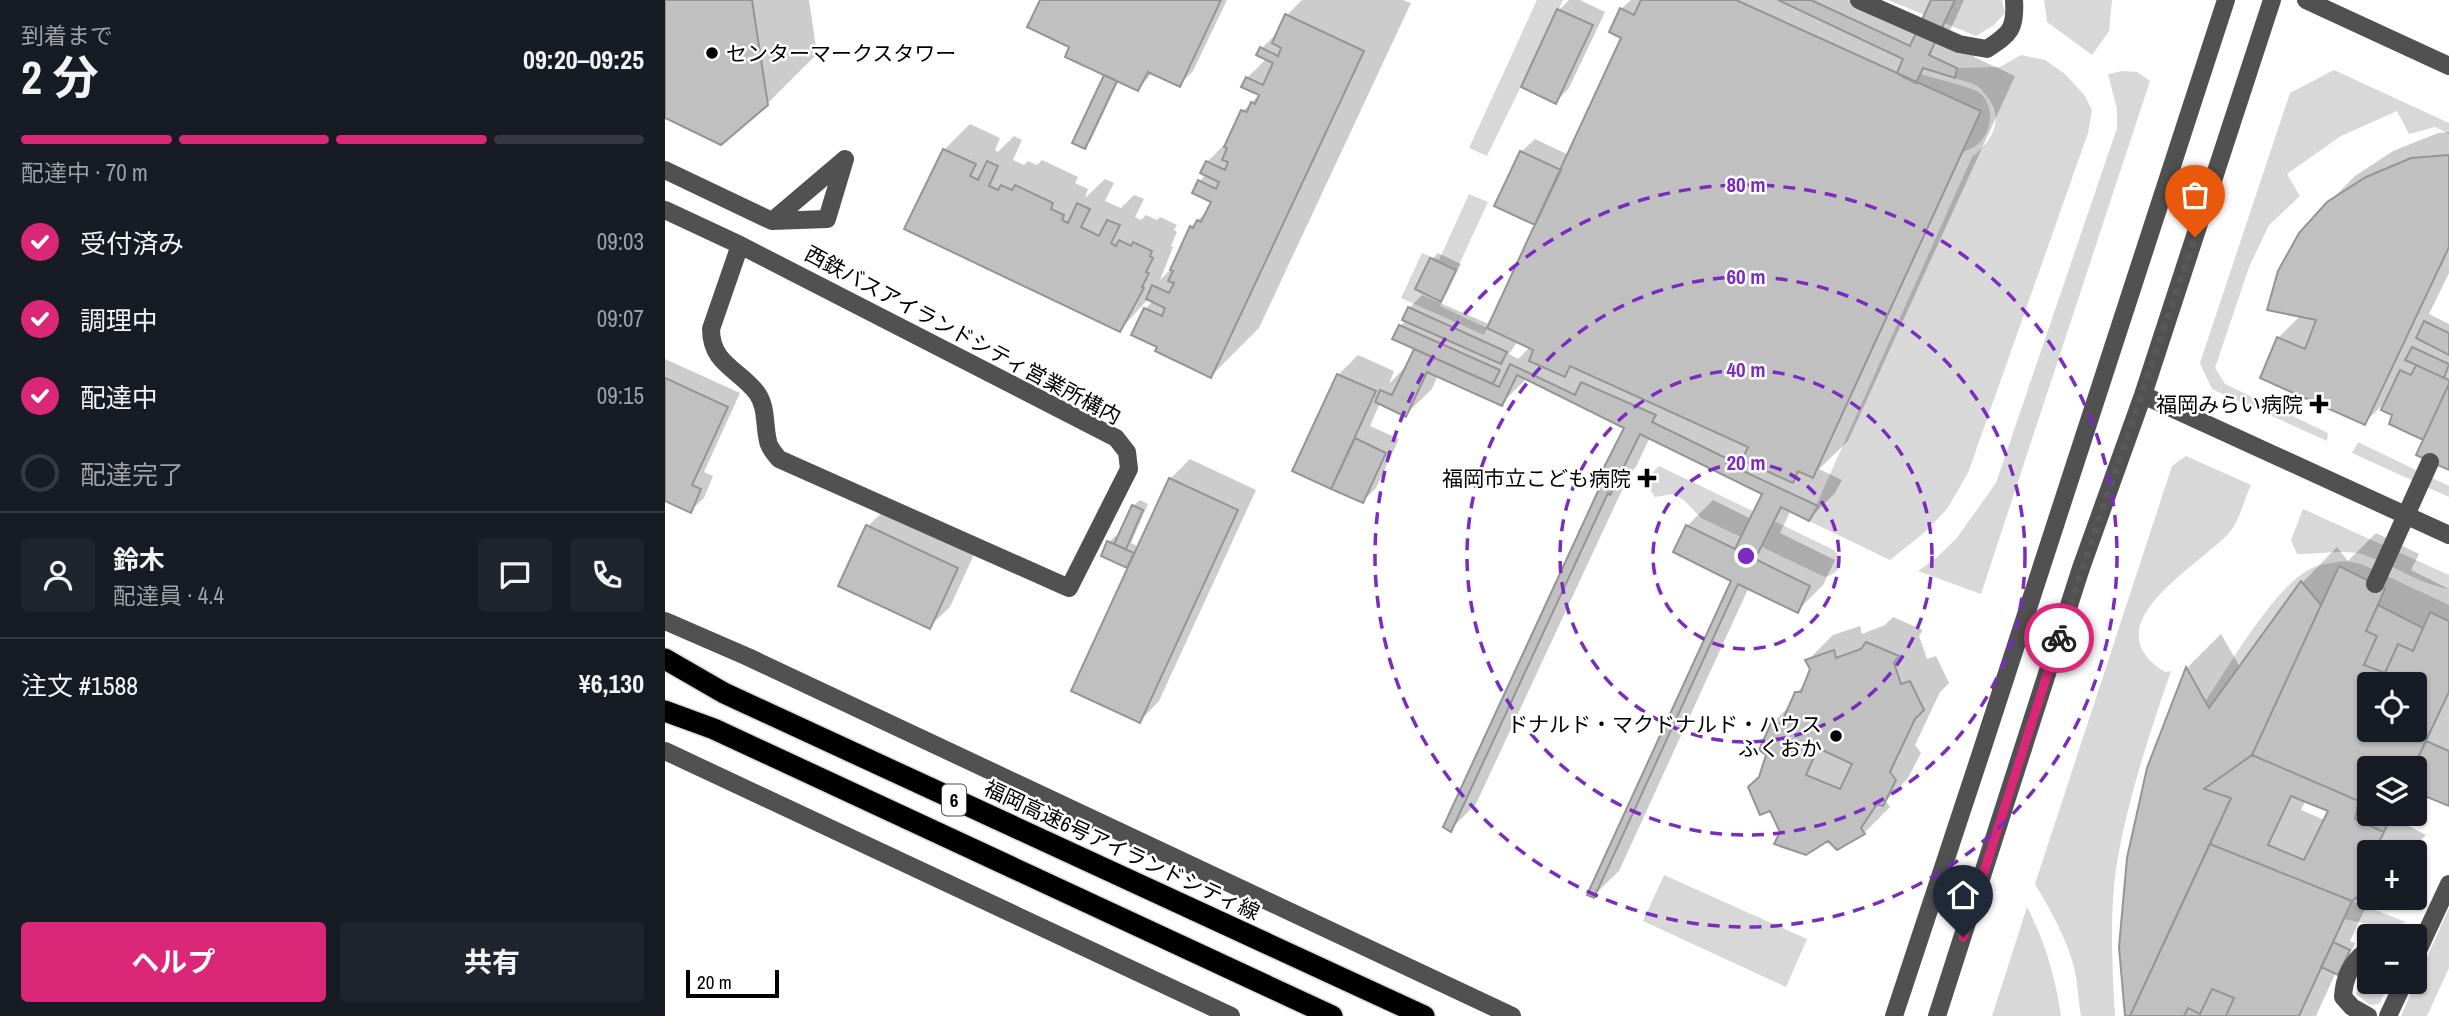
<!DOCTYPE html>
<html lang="ja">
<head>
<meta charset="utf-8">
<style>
  body { margin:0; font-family:"Archivo Narrow","Noto Sans JP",sans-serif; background:#20242c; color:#f1f3f6; height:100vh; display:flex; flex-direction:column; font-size:26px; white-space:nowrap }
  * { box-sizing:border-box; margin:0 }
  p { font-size:23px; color:#9ea1a6 }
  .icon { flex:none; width:38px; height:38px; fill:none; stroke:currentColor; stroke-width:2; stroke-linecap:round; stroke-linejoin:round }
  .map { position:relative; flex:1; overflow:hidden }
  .details { display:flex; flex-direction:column; background:#171b24; width:665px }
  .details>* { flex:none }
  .controls { position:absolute; left:1692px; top:672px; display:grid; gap:14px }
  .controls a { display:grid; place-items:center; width:70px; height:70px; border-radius:7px; background:#171b24; box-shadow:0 2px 5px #0004; font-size:35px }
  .scale { position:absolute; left:21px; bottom:18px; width:93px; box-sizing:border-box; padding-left:7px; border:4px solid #000; border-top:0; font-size:19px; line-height:24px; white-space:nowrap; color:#000; -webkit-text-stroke:5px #fff; paint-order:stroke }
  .pin { position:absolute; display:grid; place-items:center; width:60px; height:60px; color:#fff; margin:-72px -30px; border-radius:50% 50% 50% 0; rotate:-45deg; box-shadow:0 0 7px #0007 }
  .pin .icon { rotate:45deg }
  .courier { position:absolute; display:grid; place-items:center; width:70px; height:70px; margin:-35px; border:5px solid #db2777; border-radius:50%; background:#fff; color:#222; box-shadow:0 2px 9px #0007 }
  .summary em { font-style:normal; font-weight:700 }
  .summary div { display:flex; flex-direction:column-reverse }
  .summary { display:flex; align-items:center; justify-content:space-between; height:119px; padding:0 21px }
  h1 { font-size:46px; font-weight:700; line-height:52px }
  .bar { display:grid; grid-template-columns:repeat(4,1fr); gap:10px 7px; align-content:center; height:84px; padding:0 21px }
  .bar i { height:9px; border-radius:5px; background:#363941 }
  .bar .on { background:#db2777 }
  .bar p { grid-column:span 4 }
  .line { display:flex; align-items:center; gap:18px; padding:0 21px; border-top:2px solid #363941 }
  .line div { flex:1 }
  .round { display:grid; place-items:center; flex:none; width:74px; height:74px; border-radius:7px; background:#20242c }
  ol { padding:0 21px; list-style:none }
  li { display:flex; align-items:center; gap:21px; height:77px }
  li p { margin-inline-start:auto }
  li .icon { padding:7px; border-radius:50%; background:#db2777; color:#fff; stroke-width:4 }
  li:last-child { color:#9ea1a6 }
  li i { width:38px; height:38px; border:4px solid #363941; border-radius:50% }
  .cta { display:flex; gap:14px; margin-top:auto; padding:14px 21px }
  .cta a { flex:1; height:80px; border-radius:7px; background:#db2777; color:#fff; font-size:28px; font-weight:700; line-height:80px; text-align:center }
  .cta a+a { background:#20242c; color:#f1f3f6 }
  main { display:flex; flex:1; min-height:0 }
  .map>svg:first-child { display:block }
  .green { fill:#d8d8d8 }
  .shadow { fill:#0003; fill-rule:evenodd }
  .building { fill:#c0c0c0; stroke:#959595; stroke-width:2; fill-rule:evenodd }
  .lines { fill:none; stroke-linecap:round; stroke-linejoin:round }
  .highway-casing { stroke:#dbdbdb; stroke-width:24 }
  .minor { stroke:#515151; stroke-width:18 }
  .highway { stroke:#000; stroke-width:21 }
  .done { stroke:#595959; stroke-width:7; stroke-dasharray:0 12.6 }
  .route { stroke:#db2777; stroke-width:9 }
  .ring { fill:none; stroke:#7b2cbf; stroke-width:3.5; stroke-dasharray:12 9 }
  .poi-dot { fill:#000; stroke:#fff; stroke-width:2.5 }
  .labels { text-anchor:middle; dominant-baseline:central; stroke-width:5; stroke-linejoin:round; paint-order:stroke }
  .shield { fill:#fff; stroke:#4c4c4c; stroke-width:2 }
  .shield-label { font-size:19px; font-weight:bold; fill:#000 }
  .poi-label { font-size:21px; fill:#000; stroke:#fff; text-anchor:end }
  .street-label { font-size:21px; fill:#000; stroke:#fff }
  .centre { fill:#7b2cbf; stroke:#fff; stroke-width:3.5 }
  .ring-label { font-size:21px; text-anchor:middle; font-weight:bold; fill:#7b2cbf; stroke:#fff; stroke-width:5; stroke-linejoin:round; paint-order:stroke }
</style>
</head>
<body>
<main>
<section class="details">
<div class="summary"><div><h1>2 分</h1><p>到着まで</p></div><em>09:20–09:25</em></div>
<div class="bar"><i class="on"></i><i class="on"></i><i class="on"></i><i></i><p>配達中 · 70 m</p></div>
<ol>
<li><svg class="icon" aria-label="check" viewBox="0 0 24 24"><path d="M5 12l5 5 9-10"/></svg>受付済み<p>09:03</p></li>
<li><svg class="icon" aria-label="check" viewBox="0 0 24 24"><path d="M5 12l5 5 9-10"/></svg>調理中<p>09:07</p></li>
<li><svg class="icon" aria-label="check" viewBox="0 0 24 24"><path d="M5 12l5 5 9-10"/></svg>配達中<p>09:15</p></li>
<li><i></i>配達完了</li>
</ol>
<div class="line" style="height:126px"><a class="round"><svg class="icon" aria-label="person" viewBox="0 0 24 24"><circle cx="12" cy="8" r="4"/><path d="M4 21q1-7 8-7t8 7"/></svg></a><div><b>鈴木</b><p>配達員 · 4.4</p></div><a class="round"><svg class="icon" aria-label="chat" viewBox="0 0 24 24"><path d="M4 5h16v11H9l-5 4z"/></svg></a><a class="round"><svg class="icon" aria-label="phone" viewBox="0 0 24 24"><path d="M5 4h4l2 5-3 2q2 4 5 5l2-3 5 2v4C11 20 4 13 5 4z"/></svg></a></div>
<div class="line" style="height:91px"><div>注文 #1588</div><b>¥6,130</b></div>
<div class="cta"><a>ヘルプ</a><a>共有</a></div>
</section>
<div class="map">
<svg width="1784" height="1016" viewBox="0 0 1784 1016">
  <rect width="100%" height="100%" fill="#fff"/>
  <path class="green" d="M872,0H898L822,156L804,148Z
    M1223,0H1337L1340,13L1329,25L1311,36Z
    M1379,0H1447L1444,31L1427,55L1382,22Z
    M1356,55L1380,60L1400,74L1420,96L1427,110L1423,133L1303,473L1282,509L1260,532L1225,560L1144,521L1307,157C1326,142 1340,120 1323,98C1320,94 1316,88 1312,86C1306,82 1297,81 1290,78L1292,68L1335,67Z
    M1669,70L1784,123V134L1770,127L1744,134L1732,111L1676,136L1622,174L1635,196L1604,225L1584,267L1550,368L1560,384L1663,433L1662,441L1547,389L1535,363L1625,93Z
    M1457,71L1472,72L1485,81L1316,594L1253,571L1271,558L1291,539L1331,483L1452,128V109L1443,74Z
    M1256,74C1267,78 1307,87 1315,93C1330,106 1327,132 1313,144C1309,147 1303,150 1298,152L1316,111L1251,83Z
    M804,194L823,202L775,306L822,328L819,335L736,298L757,253L774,260Z
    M1693,442L1784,486V497L1687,453Z
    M1521,456L1586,485C1579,500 1574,523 1563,534C1531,568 1425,626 1500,672L1506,671C1485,732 1465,792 1453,856C1444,908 1447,963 1450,1016H1416C1413,1000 1413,983 1409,967C1401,937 1386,911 1370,884L1507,466Z
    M994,466L1169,550L1173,555V570L1166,575L1160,577L1036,518L1019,500L1008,494L990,497L983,487V477Z
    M1638,509L1784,575V589C1755,584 1730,566 1702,556C1680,548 1655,555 1632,554L1626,540Z
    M1679,561L1696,564L1784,605V621L1765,612L1758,628L1713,605L1720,589L1675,566L1656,605L1636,581L1544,708L1540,702C1564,666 1607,591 1643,570C1654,564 1667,563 1679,561Z
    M999,875L1142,939L1121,987L978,921Z
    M1687,901L1741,922L1725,928L1678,919Z
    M1362,907C1380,941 1391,979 1396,1016H1327Z
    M1784,908V968L1762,1016H1736Z
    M1704,965V982H1725L1714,1004L1705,1005L1691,994L1702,967Z"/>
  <path class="shadow" d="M0,0H144L152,54L102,104L0,116Z
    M377,0H562L528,71L514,85L488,72L473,89L454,80L426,140L420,147L441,74L406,46Z
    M637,0H738L746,3L594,328L546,376L494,346L480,309L489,300L484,298L455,330L279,150L305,124L335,138L330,150L333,152L349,136L357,140L348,160L359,165L363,161L372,165L377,160L413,177L410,183L423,189L420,198L440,179L449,183L440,201L456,208L469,195L479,199L470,217L476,220L481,215L492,220L495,217L512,225L509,230L512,232L506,246L508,247L495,280L508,267L526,227L544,209L548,201L535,181L541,174L542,162L564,140L578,111L595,94L582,78L602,58L596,49L615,30L622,15Z
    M904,0H915L940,12L904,88L891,102L894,10Z
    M966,0H1208L1257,23L1268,0H1299L1283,35L1311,48L1309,57L1350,76L1183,441L1154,469L1177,480L1170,493L1144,519L1126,510L1115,533L1170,560L1158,585L1132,611L1084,587L954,871L928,896L1068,580L1022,526L1048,500L1086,519L1099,493L985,437L971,467L965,473L811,804L786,829L961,427L862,378L836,404L773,375L767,389L741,414L715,403L705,426L734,439L711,488L698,501L630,470L673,375L693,355L729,371L724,384L743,364L751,348L729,339L735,326L741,320L744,308L757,295L826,325L872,224L856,152L870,139L904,155L958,37L956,9ZM853,341L866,346L853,359L844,354Z
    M1784,132V273L1764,314L1784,324V468L1760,439L1730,414L1723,400L1699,423L1613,338L1636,315L1663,203L1690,176L1728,151L1773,133Z
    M773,253L796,264L782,293L776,299L767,259Z
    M0,359L75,393L39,472L48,476L39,498L25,511L0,499Z
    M525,459L591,490L494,701L475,721L468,561L462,566L444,542L450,536L454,538L468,506L475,500L483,504L466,543L474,547L505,479Z
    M223,507L312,548L285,607L265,626L203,526Z
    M1711,533L1754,554L1746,570L1784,589V804L1755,792L1750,802V768H1704V814H1745L1740,824L1761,835L1744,852H1704L1705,898L1685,941L1690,943L1679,967L1673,973L1671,972L1651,1016H1462L1484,768L1522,668L1556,634L1575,667L1638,582L1672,547L1683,561ZM1704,684H1750V730H1704ZM1641,800L1665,810L1660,820L1636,810Z
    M1228,617L1258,630L1254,636L1262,659L1271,656L1284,683L1275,692L1250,745L1256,753L1243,778L1221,801L1225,807L1199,833L1163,839L1095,777L1103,754L1108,722L1127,704L1131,693L1142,682L1147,669L1142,661L1168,635L1195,626L1197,634L1220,625Z"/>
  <path class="building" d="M0,0H87L103,105L56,145L0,118Z
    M375,0H556L515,87L483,72L473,91L400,57L404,47L362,27Z
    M976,0H1071L1316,111L1148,478L1133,471L1128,483L1077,460L1083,447L905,366L900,377L864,361L868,350L822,328L956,38L944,32L955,8L969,15Z
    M1113,0H1146L1245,46L1266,0H1290L1264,55L1292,68L1290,78L1258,68L1251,83L1239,77L1232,73L1238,59Z
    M892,9L928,25L891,104L856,87Z
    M620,14L699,51L546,378L490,351L492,347L466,335L479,308L497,316L500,308L481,299L487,285L504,293L509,283L503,281L508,271L505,270L525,226L528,228L532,220L536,222L546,202L527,193L533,180L551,189L554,182L535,173L541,161L560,170L563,162L557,160L562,148L559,147L576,110L582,112L586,102L590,104L594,95L576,87L581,77L598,85L608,63L591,55L595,47L613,56L616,48L607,43Z
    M439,75L452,81L420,149L407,143Z
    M278,149L311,164L305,176L313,180L322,161L333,166L324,186L333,190L336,185L347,190L350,185L388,203L386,209L399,215L397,220L403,223L412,203L425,209L416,227L434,236L442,220L455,225L446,243L451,246L454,240L466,246L468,242L487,251L485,256L488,258L481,272L484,273L477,287L479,288L455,332L239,229Z
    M855,151L896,170L870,225L829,206Z
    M1784,155V247L1700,425L1595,378L1612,337L1640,349L1651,320L1602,310L1613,271L1634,233L1662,202L1701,177L1746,158Z
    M765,258L791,270L776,302L750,289Z
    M743,307L842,352L836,364L737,320Z
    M1759,321L1784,333V355L1751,338Z
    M734,325L835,370L828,384L727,339Z
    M1747,347L1784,364L1779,378L1740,360Z
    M749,349L834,387L845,364L910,395L916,382L991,415L987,422L1063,459L1061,463L1153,506L1144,521L1116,507L1090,559L1145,586L1133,613L1073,584L929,898L922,895L1066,581L1008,552L1021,525L1070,549L1097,494L975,434L945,495L943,493L786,832L778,827L934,489L929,487L959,428L852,375L837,406L762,372L741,417L710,402L715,390L727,395Z
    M1751,365L1784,380V384L1758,440L1724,424L1727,415L1716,410L1735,370L1746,375Z
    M672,374L711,391L666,489L627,471Z
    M0,378L63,407L27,485L36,489L26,513L0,501Z
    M1784,384V470L1751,455Z
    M690,438L721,453L698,503L666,489Z
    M504,478L573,510L475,723L406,691Z
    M467,505L478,510L461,549L449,544Z
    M201,525L293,568L265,629L173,586Z
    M442,541L469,553L462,568L436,556Z
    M1674,566L1720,589L1701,631L1712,636L1699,665L1720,673L1733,644L1748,651L1765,612L1784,621V692L1748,768H1704V814H1727L1719,832L1690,819L1694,801L1587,755ZM1704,684H1750V730H1704Z
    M1636,581L1656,605L1587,755L1539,789L1566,798L1465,1016H1460L1454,947L1462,858L1482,768L1521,667L1544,708Z
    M1713,605L1758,628L1748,651L1733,644L1720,673L1699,665L1712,636L1701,631Z
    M1201,642L1234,656L1229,663L1236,684L1245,681L1259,710L1250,719L1225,772L1231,780L1218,806L1212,804L1196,828L1200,834L1172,850L1163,841L1141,855L1109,844L1115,832L1105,811L1095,815L1083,787L1094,777L1101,755L1094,750L1107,721L1116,724L1130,692H1136L1145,669L1140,660L1169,650L1171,658L1196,649ZM1153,748L1187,764L1175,789L1141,775Z
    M1761,741L1784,751V806L1750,792L1748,768Z
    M1587,755L1694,801L1690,819L1719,832L1709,852H1704V888L1687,901L1545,844L1566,798L1539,789ZM1626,796L1663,811L1639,860L1603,845Z
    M1545,844L1687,901L1634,1016H1561L1569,998L1547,989L1535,1014L1523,1008L1519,1016H1465Z
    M1668,942L1685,950L1673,975L1656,967Z
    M1547,989L1569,998L1561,1016H1519L1523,1008L1535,1014Z"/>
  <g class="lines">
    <defs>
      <path id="highway" d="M0,659L59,693L759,1016
        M0,711L49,729L667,1016"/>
    </defs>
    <use href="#highway" class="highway-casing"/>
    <path class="minor" d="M1194,0L1294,44L1322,49C1345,34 1351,29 1349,0
      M1641,0L1784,66
      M0,170L107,221L162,219L180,159
      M0,210L75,245L451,438L462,452L464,469L404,588L114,459C110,454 104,448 103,441C99,425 102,407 92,393C74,369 46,364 46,329L75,245
      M107,221L180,159
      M1478,395L1784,535
      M1710,584L1765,462
      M0,621L83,657L847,1016
      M0,751L566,1016
      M1750,957L1784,884
      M1229,1016C1342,678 1450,338 1561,0
      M1272,1016L1416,568L1478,395L1607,0
      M1703,1016L1687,1007L1678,997C1679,979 1686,963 1700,952L1704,953
      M1723,1016L1739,982"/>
    <use href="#highway" class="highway"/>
  </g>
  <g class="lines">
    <path class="done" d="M1394,638L1530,237"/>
    <path class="route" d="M1298,937L1394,638"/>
  </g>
  <g class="ring">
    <circle cx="1081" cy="556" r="93"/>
    <circle cx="1081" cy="556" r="186"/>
    <circle cx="1081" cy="556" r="279"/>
    <circle cx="1081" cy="556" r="371"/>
  </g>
  <g class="poi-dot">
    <circle cx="47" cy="53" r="7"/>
    <path d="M1650.5 393.5h7v7h7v7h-7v7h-7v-7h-7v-7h7z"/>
    <path d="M978.5 467.5h7v7h7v7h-7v7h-7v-7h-7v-7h7z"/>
    <circle cx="1171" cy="736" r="7"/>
  </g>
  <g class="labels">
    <rect class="shield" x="277" y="784.5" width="24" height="31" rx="5"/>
    <g class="shield-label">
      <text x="289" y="800">6</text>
    </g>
    <g class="poi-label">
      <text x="61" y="53" text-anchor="start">センターマークスタワー</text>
      <text x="1638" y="404">福岡みらい病院</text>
      <text x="966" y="478">福岡市立こども病院</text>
      <text x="1157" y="724">ドナルド・マクドナルド・ハウス<tspan x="1157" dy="24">ふくおか</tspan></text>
    </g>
    <g class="street-label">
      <text transform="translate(298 335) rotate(28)">西鉄バスアイランドシティ営業所構内</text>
      <text transform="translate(457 850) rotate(25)">福岡高速6号アイランドシティ線</text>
    </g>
  </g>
  <circle cx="1081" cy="556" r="10" class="centre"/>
  <g class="ring-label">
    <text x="1081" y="192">80 m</text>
    <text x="1081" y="284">60 m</text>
    <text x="1081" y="377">40 m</text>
    <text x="1081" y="470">20 m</text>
  </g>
</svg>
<div class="controls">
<a><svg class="icon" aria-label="locate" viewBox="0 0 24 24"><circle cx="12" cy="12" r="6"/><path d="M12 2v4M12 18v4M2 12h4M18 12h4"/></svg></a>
<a><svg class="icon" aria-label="layers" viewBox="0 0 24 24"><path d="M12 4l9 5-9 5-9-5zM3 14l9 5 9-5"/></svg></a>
<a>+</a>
<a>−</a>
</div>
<div class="scale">20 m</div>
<div class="pin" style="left:1530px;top:237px;background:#ea580c"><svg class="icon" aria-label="bag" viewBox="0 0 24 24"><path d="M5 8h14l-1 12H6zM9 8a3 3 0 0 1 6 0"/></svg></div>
<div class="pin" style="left:1298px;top:937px;background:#1f2937"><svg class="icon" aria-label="home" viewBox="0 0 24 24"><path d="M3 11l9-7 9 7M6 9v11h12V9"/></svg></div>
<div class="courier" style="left:1394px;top:638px"><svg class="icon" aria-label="bike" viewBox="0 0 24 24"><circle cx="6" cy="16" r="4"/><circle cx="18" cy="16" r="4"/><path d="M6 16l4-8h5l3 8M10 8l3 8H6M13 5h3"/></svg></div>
</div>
</main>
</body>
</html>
